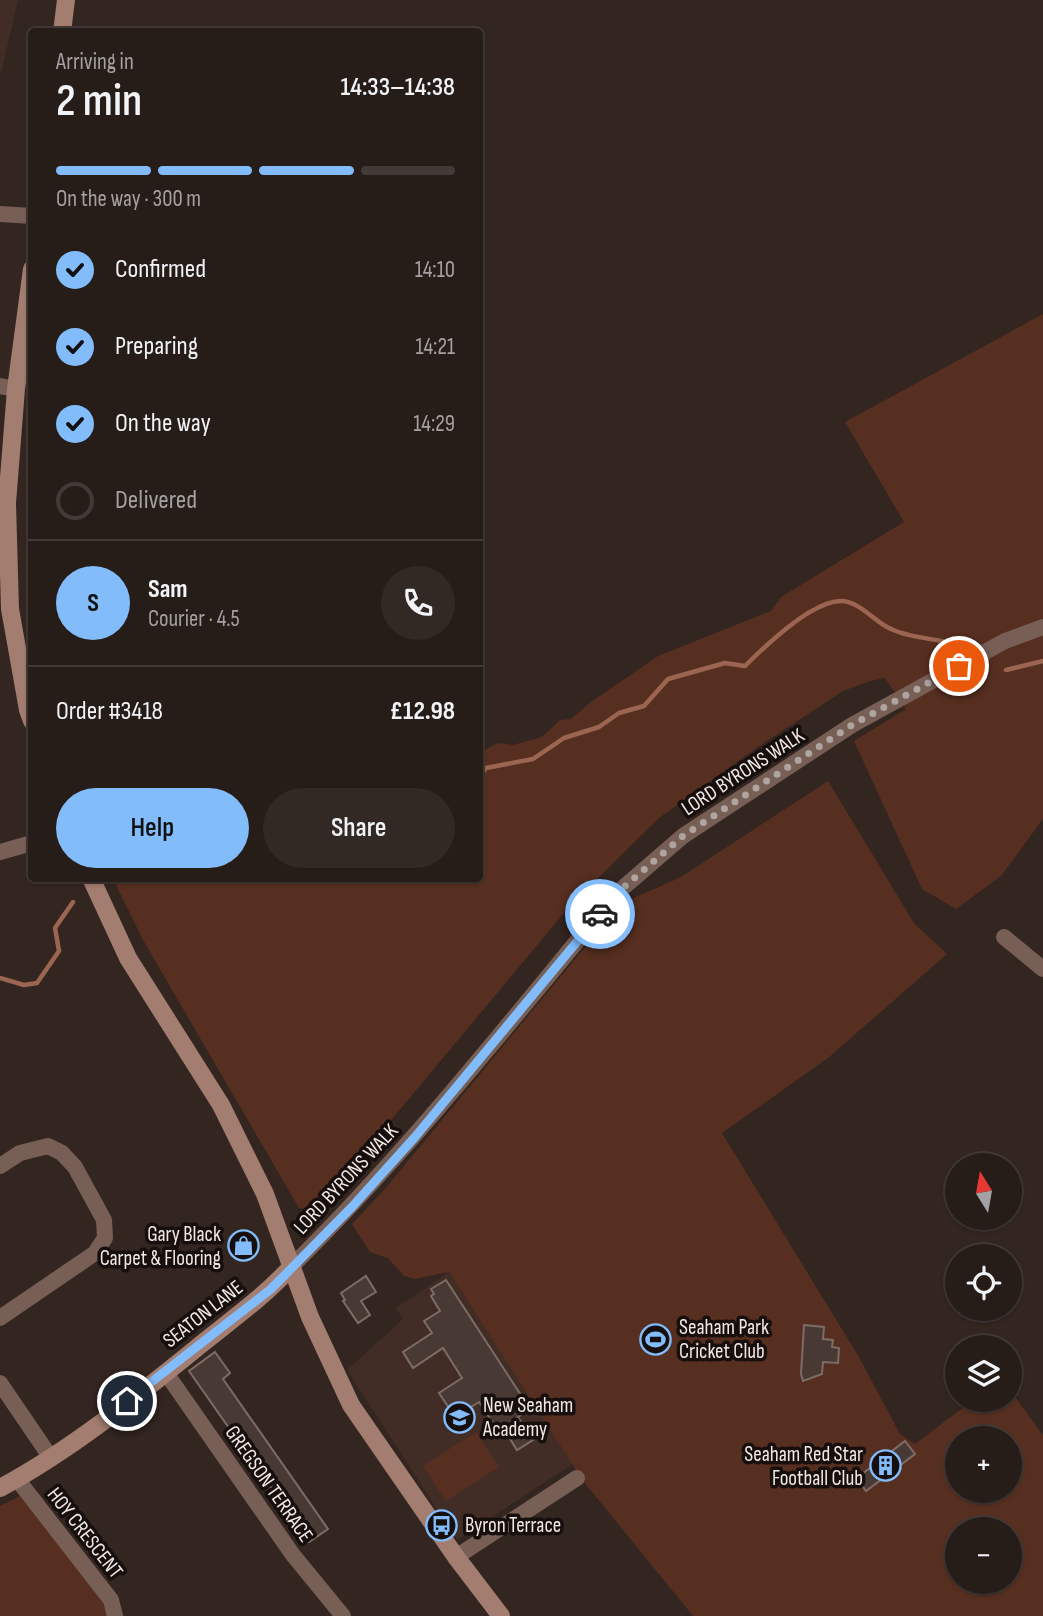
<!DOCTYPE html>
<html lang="en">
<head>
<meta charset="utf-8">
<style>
  body { margin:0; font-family:"Sofia Sans Condensed",sans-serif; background:#322925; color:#f1f3f6; height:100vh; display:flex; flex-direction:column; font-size:26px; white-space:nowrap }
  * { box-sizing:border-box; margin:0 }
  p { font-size:23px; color:#a4a1a2 }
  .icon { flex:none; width:38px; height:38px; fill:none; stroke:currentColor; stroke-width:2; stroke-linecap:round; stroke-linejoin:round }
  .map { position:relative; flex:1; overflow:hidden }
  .panel { position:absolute; left:28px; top:28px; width:455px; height:854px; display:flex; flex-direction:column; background:#261c18; border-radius:7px; box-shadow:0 2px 5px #0004,0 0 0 2px #423a37 }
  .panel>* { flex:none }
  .needle { width:46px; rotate:349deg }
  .controls { position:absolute; left:945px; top:1153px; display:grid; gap:14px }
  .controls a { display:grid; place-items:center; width:77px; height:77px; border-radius:50%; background:#261c18; box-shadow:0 2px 5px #0004,0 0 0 2px #423a37; font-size:35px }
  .pin { position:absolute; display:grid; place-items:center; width:60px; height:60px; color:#fff; margin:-30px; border:4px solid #fff; border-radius:50%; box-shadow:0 2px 7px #0007 }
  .courier { position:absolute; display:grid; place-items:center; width:70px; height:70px; margin:-35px; border:5px solid #82bcfa; border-radius:50%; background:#fff; color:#222; box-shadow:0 2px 9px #0007 }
  .headline em { font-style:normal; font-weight:600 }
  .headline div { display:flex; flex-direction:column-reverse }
  .headline { display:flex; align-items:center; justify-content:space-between; height:119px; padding:0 28px }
  h1 { font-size:46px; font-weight:600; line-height:52px }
  .bar { display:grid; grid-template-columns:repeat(4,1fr); gap:10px 7px; align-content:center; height:84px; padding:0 28px }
  .bar i { height:9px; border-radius:5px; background:#423a37 }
  .bar .on { background:#82bcfa }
  .bar p { grid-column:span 4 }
  .line { display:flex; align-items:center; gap:18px; padding:0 28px; border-top:2px solid #423a37 }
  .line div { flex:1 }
  .round { display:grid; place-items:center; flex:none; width:74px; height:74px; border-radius:37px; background:#322925 }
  ol { padding:0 28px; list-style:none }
  li { display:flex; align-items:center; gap:21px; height:77px }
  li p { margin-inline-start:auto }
  li .icon { padding:7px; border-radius:50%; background:#82bcfa; color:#111; stroke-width:4 }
  li:last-child { color:#a4a1a2 }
  li i { width:38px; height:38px; border:4px solid #423a37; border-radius:50% }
  .primary-button { display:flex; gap:14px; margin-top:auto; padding:14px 28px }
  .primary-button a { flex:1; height:80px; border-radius:42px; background:#82bcfa; color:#111; font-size:28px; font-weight:600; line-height:80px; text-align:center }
  .primary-button a+a { background:#322925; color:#f1f3f6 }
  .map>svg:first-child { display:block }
  .built { fill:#422d26 }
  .green { fill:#572f20; fill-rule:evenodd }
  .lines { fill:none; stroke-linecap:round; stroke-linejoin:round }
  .stream { stroke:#9b6551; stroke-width:4.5 }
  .building { fill:#483934; stroke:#7d6c66; stroke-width:2 }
  .minor { stroke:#775f56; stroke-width:16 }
  .secondary { stroke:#a37d6f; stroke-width:18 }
  .done { stroke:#afa4a0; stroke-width:7; stroke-dasharray:0 12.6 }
  .route { stroke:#82bcfa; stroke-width:9 }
  .labels { text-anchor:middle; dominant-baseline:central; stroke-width:7; stroke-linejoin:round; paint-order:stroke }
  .street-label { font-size:21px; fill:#f2e8e5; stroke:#160f0d }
  .poi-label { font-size:21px; fill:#f2e8e5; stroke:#160f0d; text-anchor:start }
</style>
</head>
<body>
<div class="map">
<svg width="1043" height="1616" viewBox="0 0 1043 1616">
  <rect width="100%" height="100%" fill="#332520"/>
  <path class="built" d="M0,0H18L1,73L0,72Z
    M449,1272L573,1464L457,1540L347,1370L403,1319L396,1308Z"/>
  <path class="green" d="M1043,314V819L1001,876L956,909L922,889L854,741L906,709L885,678L870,681L843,691L758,747L659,818L569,907L316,1210L299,1208L143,940L113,879L480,878V752L498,743L513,745L542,737L560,720L571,719L591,702L658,656L771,611L781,597L904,522L845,422Z
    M828,781L914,923L947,954L828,1058L722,1133L859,1357L900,1434L915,1444L973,1400H1010V1390L1043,1435V1616H693L584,1482L449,1272L414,1279L404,1276L388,1258L370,1252L352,1224L384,1190L580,953L627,901L681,877ZM957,1438H1010V1491H957ZM957,1530H1010V1582H957Z
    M476,1432L499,1467L446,1501L423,1466Z
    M20,1496L102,1600L108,1616H0V1506Z"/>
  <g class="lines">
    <path class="stream" d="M1006,670L1043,661
      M480,776L486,768L533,759L564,738L599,727L619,713L644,706L668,679L725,663L745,666C765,646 813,599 843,601C861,603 874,621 889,628C906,637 934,639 953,643
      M132,880L138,878
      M0,978L24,985L37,983L59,951L55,928L73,902"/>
  </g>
  <path class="building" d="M252,1234L253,1257L236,1259L234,1235Z
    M366,1276L376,1292L361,1301L370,1315L358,1323L343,1301L345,1300L341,1293Z
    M446,1280L530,1409L518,1417L533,1440L517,1450L500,1423L495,1426L479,1402L455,1417L439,1393L462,1378L443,1348L413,1368L403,1352L432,1333L424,1321L440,1311L431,1296L434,1294L431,1289Z
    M804,1325L824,1327L823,1339L833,1340L832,1347L839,1348L838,1363L823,1362L822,1374L803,1381L801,1374Z
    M215,1352L230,1373L223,1379L328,1529L309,1542L189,1371Z
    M905,1441L915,1454L866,1491L857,1478Z"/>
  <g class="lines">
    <path class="minor" d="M0,214L32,216
      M0,386L16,389
      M0,852L32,843
      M1004,937L1043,969
      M0,1166L20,1153L48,1146L62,1153L75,1167L104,1220L105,1238L95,1253L0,1318
      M292,1266C410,1150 511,1020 617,893L683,836L852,725L1005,641L1043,627
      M166,1373L293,1555L343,1616
      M0,1383L51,1458
      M17,1479L111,1600L115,1616
      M456,1557L577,1478"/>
    <path class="secondary" d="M62,32L66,0
      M32,269L16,389L7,503L10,609L28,710L32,721
      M91,878L128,958L221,1105L265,1194L310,1317L351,1405L456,1557L501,1616
      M0,1488C71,1450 136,1397 199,1346C231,1320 264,1297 292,1266"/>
  </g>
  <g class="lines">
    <path class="done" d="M600,914L617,893L683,836L852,725L959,666"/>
    <path class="route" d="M127,1401L271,1289L352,1207L415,1137L600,914"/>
  </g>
  <defs>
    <symbol id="shop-ring" viewBox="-11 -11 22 22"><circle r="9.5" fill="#160f0d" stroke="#82bcfa" stroke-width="1.5"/><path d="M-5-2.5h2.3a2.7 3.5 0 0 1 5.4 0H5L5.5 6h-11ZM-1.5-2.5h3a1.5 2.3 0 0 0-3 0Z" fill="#82bcfa"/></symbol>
    <symbol id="stadium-ring" viewBox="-11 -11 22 22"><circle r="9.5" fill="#160f0d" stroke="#82bcfa" stroke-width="1.5"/><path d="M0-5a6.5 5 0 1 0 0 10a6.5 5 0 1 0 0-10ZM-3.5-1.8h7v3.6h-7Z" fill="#82bcfa"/></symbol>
    <symbol id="school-ring" viewBox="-11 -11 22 22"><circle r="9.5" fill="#160f0d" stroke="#82bcfa" stroke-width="1.5"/><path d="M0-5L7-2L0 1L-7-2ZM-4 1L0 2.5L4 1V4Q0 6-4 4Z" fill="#82bcfa"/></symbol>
    <symbol id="building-ring" viewBox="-11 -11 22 22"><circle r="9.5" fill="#160f0d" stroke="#82bcfa" stroke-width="1.5"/><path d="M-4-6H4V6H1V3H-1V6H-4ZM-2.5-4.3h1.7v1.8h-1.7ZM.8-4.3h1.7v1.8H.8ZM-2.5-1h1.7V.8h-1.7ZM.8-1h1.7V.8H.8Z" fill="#82bcfa"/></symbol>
    <symbol id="bus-ring" viewBox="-11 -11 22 22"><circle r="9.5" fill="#160f0d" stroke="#82bcfa" stroke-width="1.5"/><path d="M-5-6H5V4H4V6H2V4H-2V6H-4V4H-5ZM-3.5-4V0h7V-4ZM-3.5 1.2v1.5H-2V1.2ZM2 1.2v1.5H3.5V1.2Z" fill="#82bcfa"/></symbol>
  </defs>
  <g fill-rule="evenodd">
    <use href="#shop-ring" x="226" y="1228" width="35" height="35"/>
    <use href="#stadium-ring" x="638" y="1322" width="35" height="35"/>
    <use href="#school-ring" x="442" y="1400" width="35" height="35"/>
    <use href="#building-ring" x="868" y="1448" width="35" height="35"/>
    <use href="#bus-ring" x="424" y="1508" width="35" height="35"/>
  </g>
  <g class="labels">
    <g class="street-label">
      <text transform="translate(743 772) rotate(-33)">LORD BYRONS WALK</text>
      <text transform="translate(346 1179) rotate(-47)">LORD BYRONS WALK</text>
      <text transform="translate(203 1314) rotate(-38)">SEATON LANE</text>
      <text transform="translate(269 1484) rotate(55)">GREGSON TERRACE</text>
      <text transform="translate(85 1533) rotate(52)">HOY CRESCENT</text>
    </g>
    <g class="poi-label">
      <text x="221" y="1234" text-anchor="end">Gary Black<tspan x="221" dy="24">Carpet &amp; Flooring</tspan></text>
      <text x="679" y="1327">Seaham Park<tspan x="679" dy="24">Cricket Club</tspan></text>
      <text x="483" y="1405">New Seaham<tspan x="483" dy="24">Academy</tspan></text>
      <text x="863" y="1454" text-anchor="end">Seaham Red Star<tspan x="863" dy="24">Football Club</tspan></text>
      <text x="465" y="1525">Byron Terrace</text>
    </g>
  </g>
</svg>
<div class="controls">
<a><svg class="needle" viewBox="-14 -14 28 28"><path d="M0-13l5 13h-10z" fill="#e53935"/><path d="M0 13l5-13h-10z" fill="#a4a1a2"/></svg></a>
<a><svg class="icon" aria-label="locate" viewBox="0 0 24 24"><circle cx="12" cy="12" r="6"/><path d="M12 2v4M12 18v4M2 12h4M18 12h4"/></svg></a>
<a><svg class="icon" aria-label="layers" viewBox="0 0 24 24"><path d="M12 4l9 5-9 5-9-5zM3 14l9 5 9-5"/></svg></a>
<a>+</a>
<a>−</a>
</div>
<div class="pin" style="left:959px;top:666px;background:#ea580c"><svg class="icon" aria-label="bag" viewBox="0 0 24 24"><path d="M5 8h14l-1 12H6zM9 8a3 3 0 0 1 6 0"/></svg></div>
<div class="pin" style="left:127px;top:1401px;background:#1f2937"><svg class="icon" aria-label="home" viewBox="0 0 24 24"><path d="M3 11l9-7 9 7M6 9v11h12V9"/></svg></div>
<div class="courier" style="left:600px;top:914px"><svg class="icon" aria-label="car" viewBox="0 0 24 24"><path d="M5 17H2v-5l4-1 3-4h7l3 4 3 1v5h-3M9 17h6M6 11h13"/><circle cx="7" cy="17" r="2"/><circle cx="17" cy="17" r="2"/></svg></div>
<section class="panel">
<div class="headline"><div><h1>2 min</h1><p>Arriving in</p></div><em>14:33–14:38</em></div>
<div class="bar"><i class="on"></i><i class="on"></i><i class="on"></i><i></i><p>On the way · 300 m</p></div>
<ol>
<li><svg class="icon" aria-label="check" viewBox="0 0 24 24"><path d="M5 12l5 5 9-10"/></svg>Confirmed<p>14:10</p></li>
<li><svg class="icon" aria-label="check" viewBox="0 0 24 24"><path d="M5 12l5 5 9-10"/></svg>Preparing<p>14:21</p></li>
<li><svg class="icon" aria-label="check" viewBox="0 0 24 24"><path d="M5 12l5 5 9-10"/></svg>On the way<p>14:29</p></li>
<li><i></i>Delivered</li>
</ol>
<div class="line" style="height:126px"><b class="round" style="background:#82bcfa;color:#111">S</b><div><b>Sam</b><p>Courier · 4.5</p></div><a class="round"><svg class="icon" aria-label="phone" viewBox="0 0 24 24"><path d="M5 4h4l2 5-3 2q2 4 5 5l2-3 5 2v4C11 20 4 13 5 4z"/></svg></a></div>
<div class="line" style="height:91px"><div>Order #3418</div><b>£12.98</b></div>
<div class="primary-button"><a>Help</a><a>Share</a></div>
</section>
</div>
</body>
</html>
